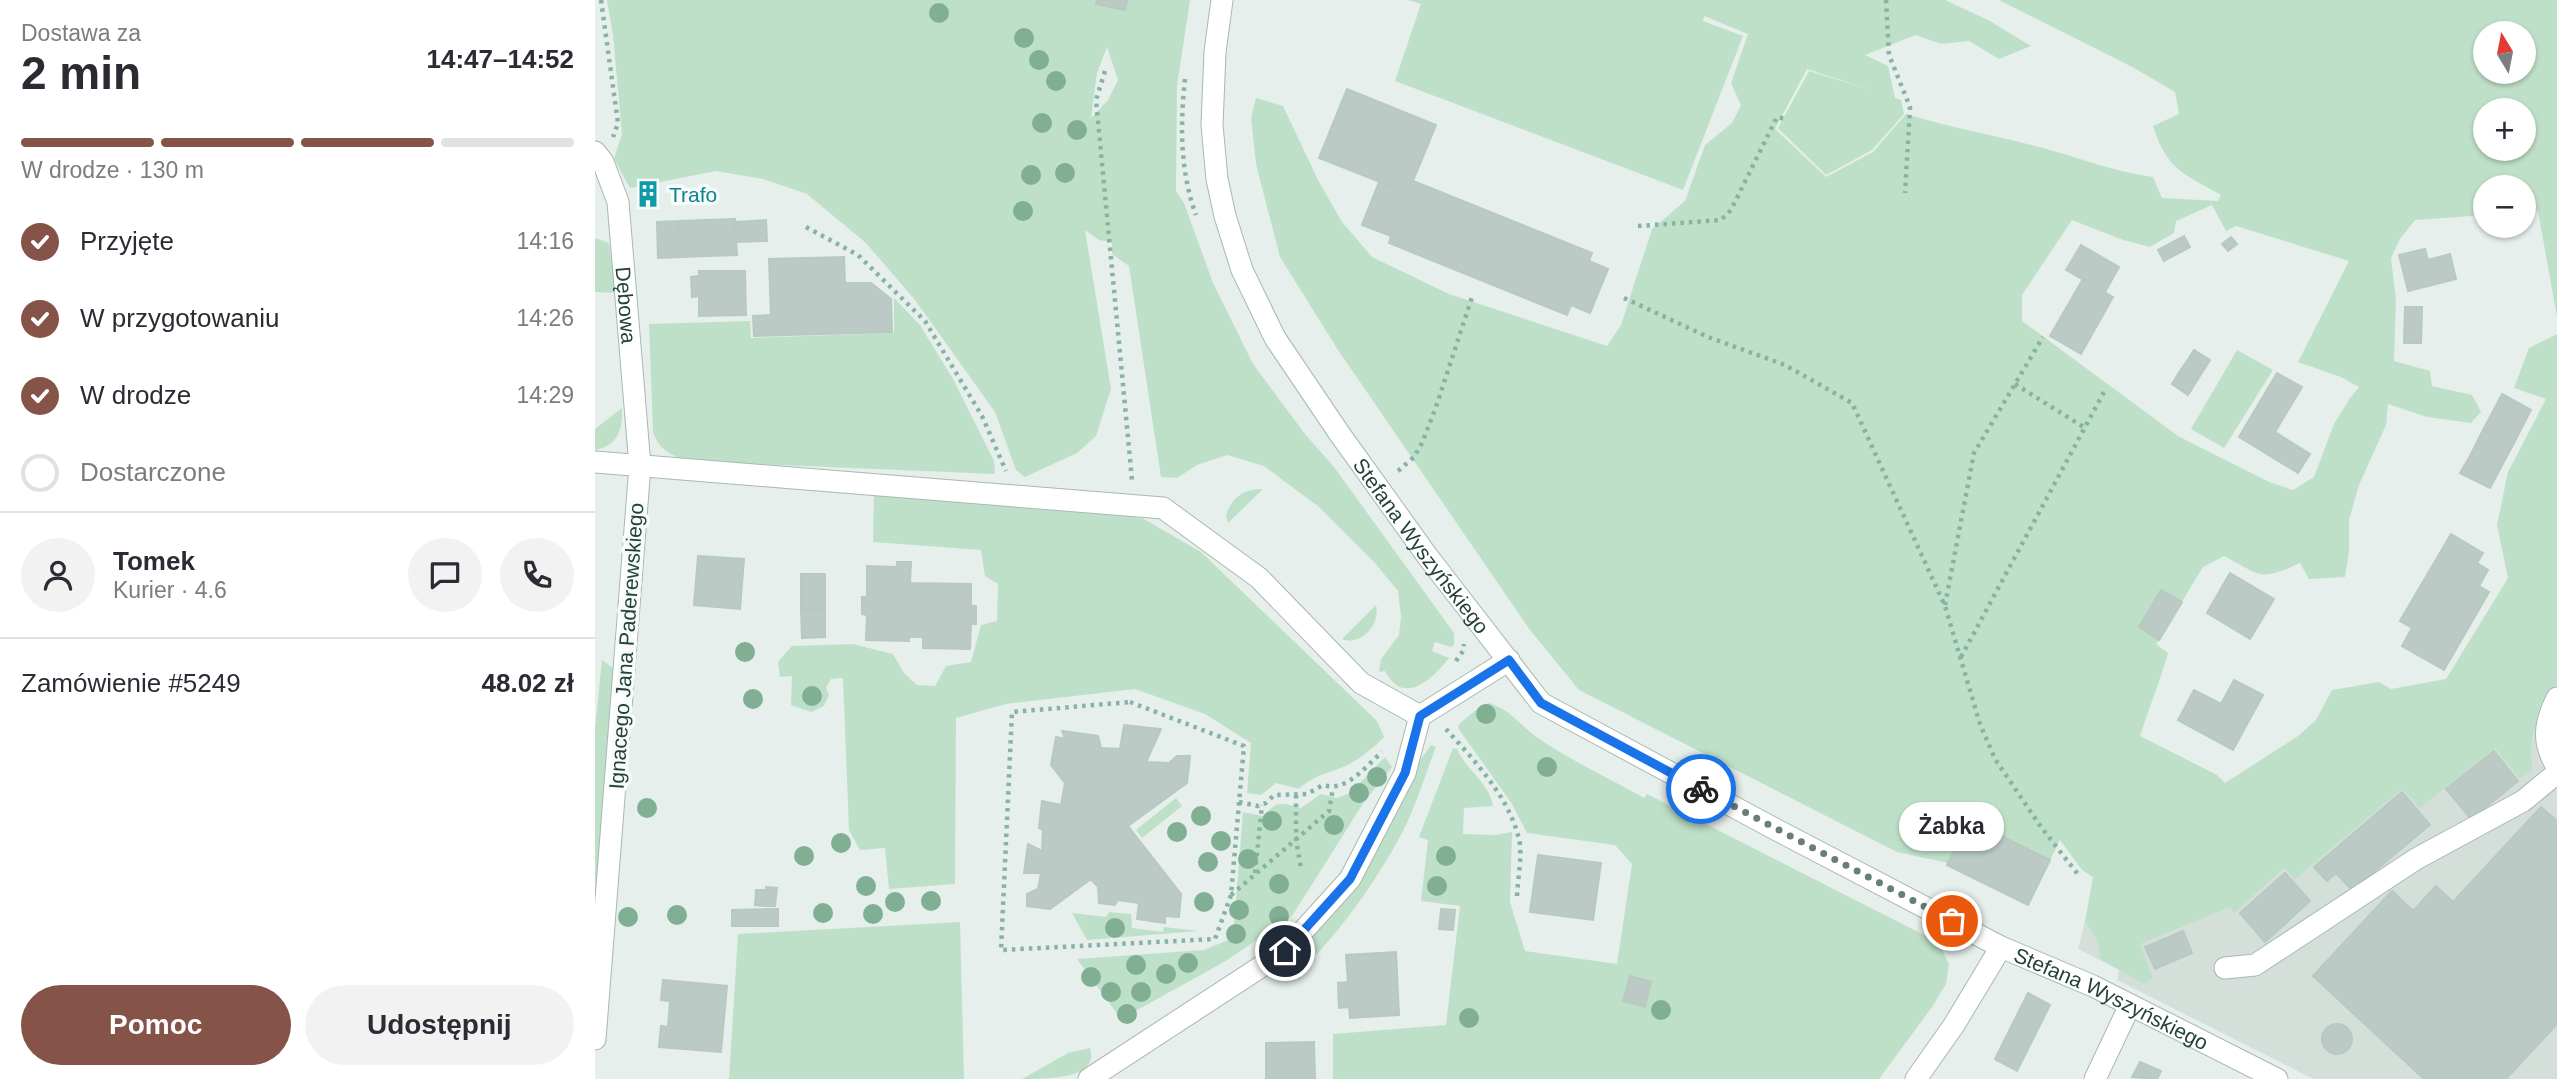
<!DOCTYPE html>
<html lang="pl">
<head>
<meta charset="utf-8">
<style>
  body { margin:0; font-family:Helvetica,sans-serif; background:#f2f2f3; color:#2b2b33; height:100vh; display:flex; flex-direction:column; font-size:26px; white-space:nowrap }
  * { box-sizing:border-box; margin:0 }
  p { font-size:23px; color:#7c7c81 }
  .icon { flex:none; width:38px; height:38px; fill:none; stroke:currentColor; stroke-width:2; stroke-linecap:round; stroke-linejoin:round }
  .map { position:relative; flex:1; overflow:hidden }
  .panel { display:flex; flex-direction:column; background:#fff; width:595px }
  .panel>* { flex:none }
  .needle { width:46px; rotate:350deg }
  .fabs { position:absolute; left:1878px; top:21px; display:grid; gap:14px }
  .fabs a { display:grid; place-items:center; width:63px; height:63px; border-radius:50%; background:#fff; box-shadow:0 2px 5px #0004; font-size:35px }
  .pin { position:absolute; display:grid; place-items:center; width:60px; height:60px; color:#fff; margin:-30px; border:4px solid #fff; border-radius:50%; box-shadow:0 2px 7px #0007 }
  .courier { position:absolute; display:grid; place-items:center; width:70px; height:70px; margin:-35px; border:5px solid #1a73e8; border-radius:50%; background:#fff; color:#222; box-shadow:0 2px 9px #0007 }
  .bubble { position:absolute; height:49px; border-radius:24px; background:#fff; box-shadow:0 2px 5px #0004; font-size:23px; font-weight:700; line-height:49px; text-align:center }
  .head em { font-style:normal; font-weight:700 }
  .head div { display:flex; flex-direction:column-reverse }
  .head { display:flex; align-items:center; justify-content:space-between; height:119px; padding:0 21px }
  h1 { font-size:46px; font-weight:700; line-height:52px }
  .bar { display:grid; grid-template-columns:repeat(4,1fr); gap:10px 7px; align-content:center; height:84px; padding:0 21px }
  .bar i { height:9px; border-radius:5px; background:#e1e1e2 }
  .bar .active { background:#855347 }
  .bar p { grid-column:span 4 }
  .line { display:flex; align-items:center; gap:18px; padding:0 21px; border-top:2px solid #e1e1e2 }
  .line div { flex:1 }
  .round { display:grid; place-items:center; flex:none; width:74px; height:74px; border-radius:37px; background:#f2f2f3 }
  ol { padding:0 21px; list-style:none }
  li { display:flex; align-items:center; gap:21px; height:77px }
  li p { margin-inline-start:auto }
  li .icon { padding:7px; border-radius:50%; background:#855347; color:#fff; stroke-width:4 }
  li:last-child { color:#7c7c81 }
  li i { width:38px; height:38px; border:4px solid #e1e1e2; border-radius:50% }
  .primary-button { display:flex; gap:14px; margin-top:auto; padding:14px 21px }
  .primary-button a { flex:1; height:80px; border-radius:42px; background:#855347; color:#fff; font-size:28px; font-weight:700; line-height:80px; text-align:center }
  .primary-button a+a { background:#f2f2f3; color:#2b2b33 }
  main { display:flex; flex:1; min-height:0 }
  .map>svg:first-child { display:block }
  .built { fill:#d4dfda }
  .green { fill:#bfe0c8; fill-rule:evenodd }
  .building { fill:#bbcac4; stroke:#b8c9c2; stroke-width:2 }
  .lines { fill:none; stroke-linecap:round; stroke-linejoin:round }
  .minor-casing { stroke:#a8b8b2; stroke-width:23 }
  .path { stroke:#86b3a5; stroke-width:4.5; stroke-dasharray:3.5 5; stroke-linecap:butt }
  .minor { stroke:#fff; stroke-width:21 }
  .tree { fill:#80af93 }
  .done { stroke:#687f78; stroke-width:7; stroke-dasharray:0 12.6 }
  .route { stroke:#1a73e8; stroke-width:9 }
  .labels { text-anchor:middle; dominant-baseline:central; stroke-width:7; stroke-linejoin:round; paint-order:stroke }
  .culture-label { font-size:21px; fill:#0d838f; stroke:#f7fbf9; text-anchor:start }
  .street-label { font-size:21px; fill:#24423a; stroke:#f7fbf9 }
</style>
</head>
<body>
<main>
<section class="panel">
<div class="head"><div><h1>2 min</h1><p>Dostawa za</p></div><em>14:47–14:52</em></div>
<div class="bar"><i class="active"></i><i class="active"></i><i class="active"></i><i></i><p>W drodze · 130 m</p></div>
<ol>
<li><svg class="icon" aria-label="check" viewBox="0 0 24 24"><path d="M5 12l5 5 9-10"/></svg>Przyjęte<p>14:16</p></li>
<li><svg class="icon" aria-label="check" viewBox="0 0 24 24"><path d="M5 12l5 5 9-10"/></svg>W przygotowaniu<p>14:26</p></li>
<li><svg class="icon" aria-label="check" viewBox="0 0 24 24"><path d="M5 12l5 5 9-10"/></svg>W drodze<p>14:29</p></li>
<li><i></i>Dostarczone</li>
</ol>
<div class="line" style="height:126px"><a class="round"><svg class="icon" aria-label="person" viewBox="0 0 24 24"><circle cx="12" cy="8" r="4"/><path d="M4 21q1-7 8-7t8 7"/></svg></a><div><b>Tomek</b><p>Kurier · 4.6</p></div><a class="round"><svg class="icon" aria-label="chat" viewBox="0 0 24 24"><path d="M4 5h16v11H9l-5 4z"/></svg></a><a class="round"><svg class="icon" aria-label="phone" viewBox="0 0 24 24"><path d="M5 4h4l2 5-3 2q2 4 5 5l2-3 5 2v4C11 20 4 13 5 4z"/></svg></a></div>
<div class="line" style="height:91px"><div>Zamówienie #5249</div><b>48.02 zł</b></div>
<div class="primary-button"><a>Pomoc</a><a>Udostępnij</a></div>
</section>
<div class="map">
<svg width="1962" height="1079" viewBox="0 0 1962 1079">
  <rect width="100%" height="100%" fill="#e6efeb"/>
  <path class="built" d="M1962,553V1079H1718L1522,980L1524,970L1483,949L1490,921L1645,857L1861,710Z"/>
  <path class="green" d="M12,0H595L582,86L581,191L589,203L618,283L658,364L710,434L739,467L859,633V645L856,647L840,642L837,651L854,658C838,679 808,707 790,671L784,672L786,659L804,635L806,617L803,591L779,562L724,507L669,466L632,455L602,465L582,478L566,477L534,266L517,254V242L504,240L490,230L516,389L501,436L482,453L430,477L421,470L400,412L320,300L271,243L212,194L168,179L121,171L35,188L19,159L27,134L18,35ZM512,47L523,80L513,100L496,118L502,73Z
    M813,0H1350L1393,20L1436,46L1404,59L1374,41L1346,44L1321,35L1270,55L1293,66L1300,98L1306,100L1309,114L1277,150L1231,175L1183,128L1214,71L1273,89L1212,69L1180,129L1231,177L1278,152L1311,114C1357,128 1403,136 1448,148C1485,158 1520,172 1558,177L1567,198L1623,201L1626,195C1589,174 1572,170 1558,126L1584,114L1580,92L1539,68L1404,0H1962V317L1943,211L1929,212L1928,187H1890V215L1820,220L1805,239L1796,258L1801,300L1799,361L1835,371L1837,386L1877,395L1886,412L1876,423L1832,417L1793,404L1791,425L1764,485L1754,520V552L1750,577L1714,579L1705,563C1664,582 1667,576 1629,556L1608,567L1561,644L1573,653C1565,682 1554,708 1545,736L1622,775L1630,783L1703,736L1721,720L1737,690L1784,682L1796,689L1851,679L1913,578L1902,525L1913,472L1951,399L1919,388L1934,348L1962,334V682C1948,709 1929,738 1938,770L1925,779L1900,748L1825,808L1807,789L1700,879L1689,868L1639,913L1635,907L1545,944L1558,978L1548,984L1506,959L1501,938L1490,921L1498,877L1487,870L1465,840L1455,860L1374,820L1353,863L1302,852L984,690L935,630L743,350L685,257L661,164L656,118L661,98L688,106L723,180L747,222L777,257L854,294L1012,346L1026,325L1057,229L1090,201L1110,145L1137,123L1146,105L1136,83L1153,34L1109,16L1108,21L1148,36L1088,190L800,81L826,4ZM1890,33H1928V72H1890ZM1890,110H1928V149H1890ZM1617,205L1631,231L1641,226L1754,261L1703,362L1746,377L1764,387L1755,398L1739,424L1719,477L1698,490L1674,482L1583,436L1427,321V295L1477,220L1528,240L1555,247L1579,233L1581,221Z
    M0,238L14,243L21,293L0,292Z
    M299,298L325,325L358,379L399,461L400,474L92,461C76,455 64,450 58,432L54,324L155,321L156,338L299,333Z
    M1642,350L1678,370L1629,448L1596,429Z
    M27,408C28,429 23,446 0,450V429Z
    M668,489L633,523L631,516C636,497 649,489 668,489Z
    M279,494L547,518L606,552L782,721L789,737C775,751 762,762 743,769C728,775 716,777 704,789L681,783L666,795L652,793L656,743L610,714L540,689L411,704L361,718L360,884L294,889L290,848L265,850L254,830L248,678L236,679L231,688L234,695L229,706L216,712L196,705L197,676L185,677L183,662L197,646L258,644L298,654L309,673L322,685L340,686L351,666L376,662L386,625L402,621L403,584L390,576L386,550L278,542Z
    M781,605C786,624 766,647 747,639Z
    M7,660L25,673L0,931V728Z
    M894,703C915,709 926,726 943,738C976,761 1014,778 1049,798L1052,794L1333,937L1346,948L1354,964L1351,984L1337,1007L1284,1079H738V1034L851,1025L865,906L826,901L833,840L824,837L858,748L862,749C871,770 894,782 898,806L869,808L868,834L900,835L917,832L915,902L930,951L1022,964L1037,864L1020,845L932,833L917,804L863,728L864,724L887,705Z
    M836,745L841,747C830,775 821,806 807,833C784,876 755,918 722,954L718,951L691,969L685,960Z
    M790,757L797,767L769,802L697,916L629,962L526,1019L482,959L609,950L638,938L648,812L668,816C682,800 687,803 706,808L726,794L742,798L755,793Z
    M581,798L587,806L547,838L541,830Z
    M514,912L536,914L537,928L568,932L569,927L604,931L492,940L477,913L511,917Z
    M365,922L369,1079H134L143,934Z
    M495,1048C505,1079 453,1079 427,1079L473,1053Z"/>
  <path class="building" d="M502,0H532L530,10L501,4Z
    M752,89L841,125L813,193L724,158Z
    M818,181L997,253L994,261L1013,269L995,313L976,305L972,315L794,243L796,236L767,225L784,182L813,193Z
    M58,185L60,201L48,202L46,187Z
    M140,219L142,255L85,257L84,221Z
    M171,220L172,241L141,242L140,222Z
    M84,221L85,257L63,258L62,222Z
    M1589,236L1595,247L1569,261L1563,250Z
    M1636,237L1642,244L1633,251L1627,244Z
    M1486,245L1524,267L1510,292L1471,270Z
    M1830,249L1833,260L1855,254L1861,279L1813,291L1804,255Z
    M249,257L250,283H276L296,299L297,332L159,336L158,316L176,315L174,259Z
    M104,271H150L151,315L104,316V296L97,297L96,277L104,276Z
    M1488,279L1518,297L1486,354L1455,336Z
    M1810,307H1827L1826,343H1809Z
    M1599,350L1615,360L1610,368L1594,358Z
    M1594,358L1610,368L1601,382L1585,371Z
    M1585,371L1601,382L1593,395L1577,384Z
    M1682,373L1707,387L1680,432L1715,454L1703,473L1644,437Z
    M1907,394L1936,410L1918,445L1888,430Z
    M1888,430L1918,445L1904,471L1875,456Z
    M1875,456L1904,471L1895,488L1865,473Z
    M1856,534L1888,553L1882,563L1893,570L1884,586L1894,592L1849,670L1807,646L1817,628L1805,621Z
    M103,556L149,559L145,609L99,605Z
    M302,562H316L315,583L376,584V606H381V624H376L375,649L328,648V637H314V641L271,640L272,615L267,614V597H272V566L302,567Z
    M1635,573L1679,599L1655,639L1612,613Z
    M206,574H230V609H206Z
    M1566,590L1587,602L1564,640L1544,627Z
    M206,609H230V637L207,638Z
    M1639,680L1668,695L1638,750L1583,720L1599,690L1626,704Z
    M529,725L566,729L551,762L574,763L582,756H595L592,783L533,826L586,894L584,917L570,916V923L542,919L544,903L523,900L520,905L504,903L503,887L496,879L455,909L432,906V894L443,889L446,873H429L433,844L447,851L448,830L444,828L447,801L466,805L470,783L456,765L461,737L470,739L467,731L503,736L506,748L525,749Z
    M1899,751L1923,781L1876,819L1851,789Z
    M1807,792L1835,825L1757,890L1741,873L1732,881L1719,867Z
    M1946,807L1962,821V1024L1911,1079H1829L1718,976L1797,891L1818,911L1841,886L1858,902Z
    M1374,820L1455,860L1433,905L1352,865Z
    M943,855L1006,863L998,920L935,912Z
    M1690,873L1715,901L1670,942L1645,913Z
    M171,887L182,888L180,906H170Z
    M161,890H171L170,906L160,905Z
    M183,909V926H137V910Z
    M846,909L860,910L858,930L844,929Z
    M1588,931L1597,953L1560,969L1550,947Z
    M801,952L804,1015L755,1018L754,1007L744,1008L743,983L753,982L751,955Z
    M1035,976L1056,982L1050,1007L1028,1001Z
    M68,980L132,986L126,1052L64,1047L66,1026L73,1027L75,1001L66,1000Z
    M1433,993L1455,1005L1422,1071L1400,1059Z
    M1727 1039a15 15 0 1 1 30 0a15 15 0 1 1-30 0Z
    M719,1042L720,1079H671V1043Z
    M1545,1062L1566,1071L1562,1079L1537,1077Z"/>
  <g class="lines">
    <defs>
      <g id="minor">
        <path id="s1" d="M627,0L620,52L617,125L622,179L630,216L647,270L680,338L744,433L833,557L946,703L1178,828L1406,947L1498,986L1682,1079"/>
        <path id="s2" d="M0,152L8,162L23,202L45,466L0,1039"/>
        <path d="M0,462L568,508L664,578L766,683L825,716"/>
        <path d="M1962,698C1949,724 1947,742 1962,767"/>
        <path d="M1630,968L1660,965L1821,859L1928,801L1962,773"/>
        <path d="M494,1079L690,951L755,879L810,773L825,716L914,660"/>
        <path d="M1321,1079L1359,1025L1406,947"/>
        <path d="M1500,1079L1535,1005"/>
      </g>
    </defs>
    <use href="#minor" class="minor-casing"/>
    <path class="path" d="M6,0L23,123L18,137
      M1291,0L1294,55L1315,107L1310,193
      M510,71L501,100L537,480
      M590,79C585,124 585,172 601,215
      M1043,226L1126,220L1136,210L1182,117L1190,119
      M211,227L263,255L330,321L387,416L411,471
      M1029,298L1113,337L1190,365L1257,403L1350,606L1385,724L1400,759L1446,827L1485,877
      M1420,384L1490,428
      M803,471L819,457L827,443L841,407L878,294
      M1350,605L1379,453L1448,337
      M1366,657L1509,392
      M861,661L868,651L869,644
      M535,702L649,746L636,895L620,939L406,950L417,712Z
      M851,729C879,760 914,797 924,839C928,854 922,882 922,899
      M701,795V839L706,869
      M644,802L663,806L671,803L679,795L712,794L728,785C751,793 771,766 787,752
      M660,873L667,805
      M636,895L734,811L738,788"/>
    <use href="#minor" class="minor"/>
  </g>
  <g class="tree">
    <circle cx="344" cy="13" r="10"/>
    <circle cx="429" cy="38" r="10"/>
    <circle cx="444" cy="60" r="10"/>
    <circle cx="461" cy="81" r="10"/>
    <circle cx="447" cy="123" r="10"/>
    <circle cx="482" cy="130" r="10"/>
    <circle cx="470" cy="173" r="10"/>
    <circle cx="436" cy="175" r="10"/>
    <circle cx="428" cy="211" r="10"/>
    <circle cx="150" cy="652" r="10"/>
    <circle cx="217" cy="696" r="10"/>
    <circle cx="158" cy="699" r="10"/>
    <circle cx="891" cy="714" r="10"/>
    <circle cx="952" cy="767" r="10"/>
    <circle cx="782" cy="777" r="10"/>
    <circle cx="764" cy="793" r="10"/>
    <circle cx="52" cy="808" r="10"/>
    <circle cx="606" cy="816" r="10"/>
    <circle cx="677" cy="821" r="10"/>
    <circle cx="739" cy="825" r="10"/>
    <circle cx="582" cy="832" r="10"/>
    <circle cx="626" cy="841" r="10"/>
    <circle cx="246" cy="843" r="10"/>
    <circle cx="209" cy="856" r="10"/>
    <circle cx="851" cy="856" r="10"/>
    <circle cx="653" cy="859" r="10"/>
    <circle cx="613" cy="862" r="10"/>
    <circle cx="684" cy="884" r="10"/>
    <circle cx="271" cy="886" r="10"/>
    <circle cx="842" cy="886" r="10"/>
    <circle cx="336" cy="901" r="10"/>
    <circle cx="300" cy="902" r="10"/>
    <circle cx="609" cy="902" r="10"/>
    <circle cx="644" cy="910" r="10"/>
    <circle cx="228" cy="913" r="10"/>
    <circle cx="278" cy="914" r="10"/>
    <circle cx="82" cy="915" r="10"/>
    <circle cx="684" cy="916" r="10"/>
    <circle cx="33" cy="917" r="10"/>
    <circle cx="520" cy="928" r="10"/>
    <circle cx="641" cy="934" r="10"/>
    <circle cx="593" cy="963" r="10"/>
    <circle cx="541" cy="965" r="10"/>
    <circle cx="571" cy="974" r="10"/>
    <circle cx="496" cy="977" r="10"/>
    <circle cx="516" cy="992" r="10"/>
    <circle cx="546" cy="992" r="10"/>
    <circle cx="1066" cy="1010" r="10"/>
    <circle cx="532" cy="1014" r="10"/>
    <circle cx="874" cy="1018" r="10"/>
  </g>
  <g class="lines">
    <path class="done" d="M1106,789L1357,921"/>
    <path class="route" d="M690,951L755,879L810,773L825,716L914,660L946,703L1106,789"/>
  </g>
  <defs>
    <symbol id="building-bare" viewBox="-9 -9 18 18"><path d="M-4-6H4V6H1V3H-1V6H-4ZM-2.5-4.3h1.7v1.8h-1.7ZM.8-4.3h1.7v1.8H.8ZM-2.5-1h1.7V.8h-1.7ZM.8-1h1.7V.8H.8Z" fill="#0f9aa8" stroke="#f7fbf9" stroke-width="2.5" paint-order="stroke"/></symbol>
  </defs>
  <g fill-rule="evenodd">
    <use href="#building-bare" x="34" y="175" width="38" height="38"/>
  </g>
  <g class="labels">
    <g class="culture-label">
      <text x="74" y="194">Trafo</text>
    </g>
    <g class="street-label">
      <text stroke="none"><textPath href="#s2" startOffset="159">Dębowa</textPath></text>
      <text stroke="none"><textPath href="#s1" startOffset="604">Stefana Wyszyńskiego</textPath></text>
      <text transform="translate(31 646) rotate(-86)">Ignacego Jana Paderewskiego</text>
      <text stroke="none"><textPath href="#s1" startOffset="1444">Stefana Wyszyńskiego</textPath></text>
    </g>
  </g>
</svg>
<div class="fabs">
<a><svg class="needle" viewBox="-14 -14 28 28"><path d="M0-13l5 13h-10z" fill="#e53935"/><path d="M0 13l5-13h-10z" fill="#7c7c81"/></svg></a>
<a>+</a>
<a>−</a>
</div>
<div class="pin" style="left:1357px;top:921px;background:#ea580c"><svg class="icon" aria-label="bag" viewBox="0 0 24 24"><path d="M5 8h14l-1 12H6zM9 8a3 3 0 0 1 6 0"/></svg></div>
<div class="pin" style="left:690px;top:951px;background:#1f2937"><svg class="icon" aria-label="home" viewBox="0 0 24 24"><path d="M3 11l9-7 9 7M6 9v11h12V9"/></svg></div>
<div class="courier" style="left:1106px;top:789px"><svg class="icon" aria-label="bike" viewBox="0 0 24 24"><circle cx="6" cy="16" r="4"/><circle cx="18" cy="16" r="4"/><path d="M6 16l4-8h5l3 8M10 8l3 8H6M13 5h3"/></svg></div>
<div class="bubble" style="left:1304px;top:802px;width:105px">Żabka</div>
</div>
</main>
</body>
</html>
